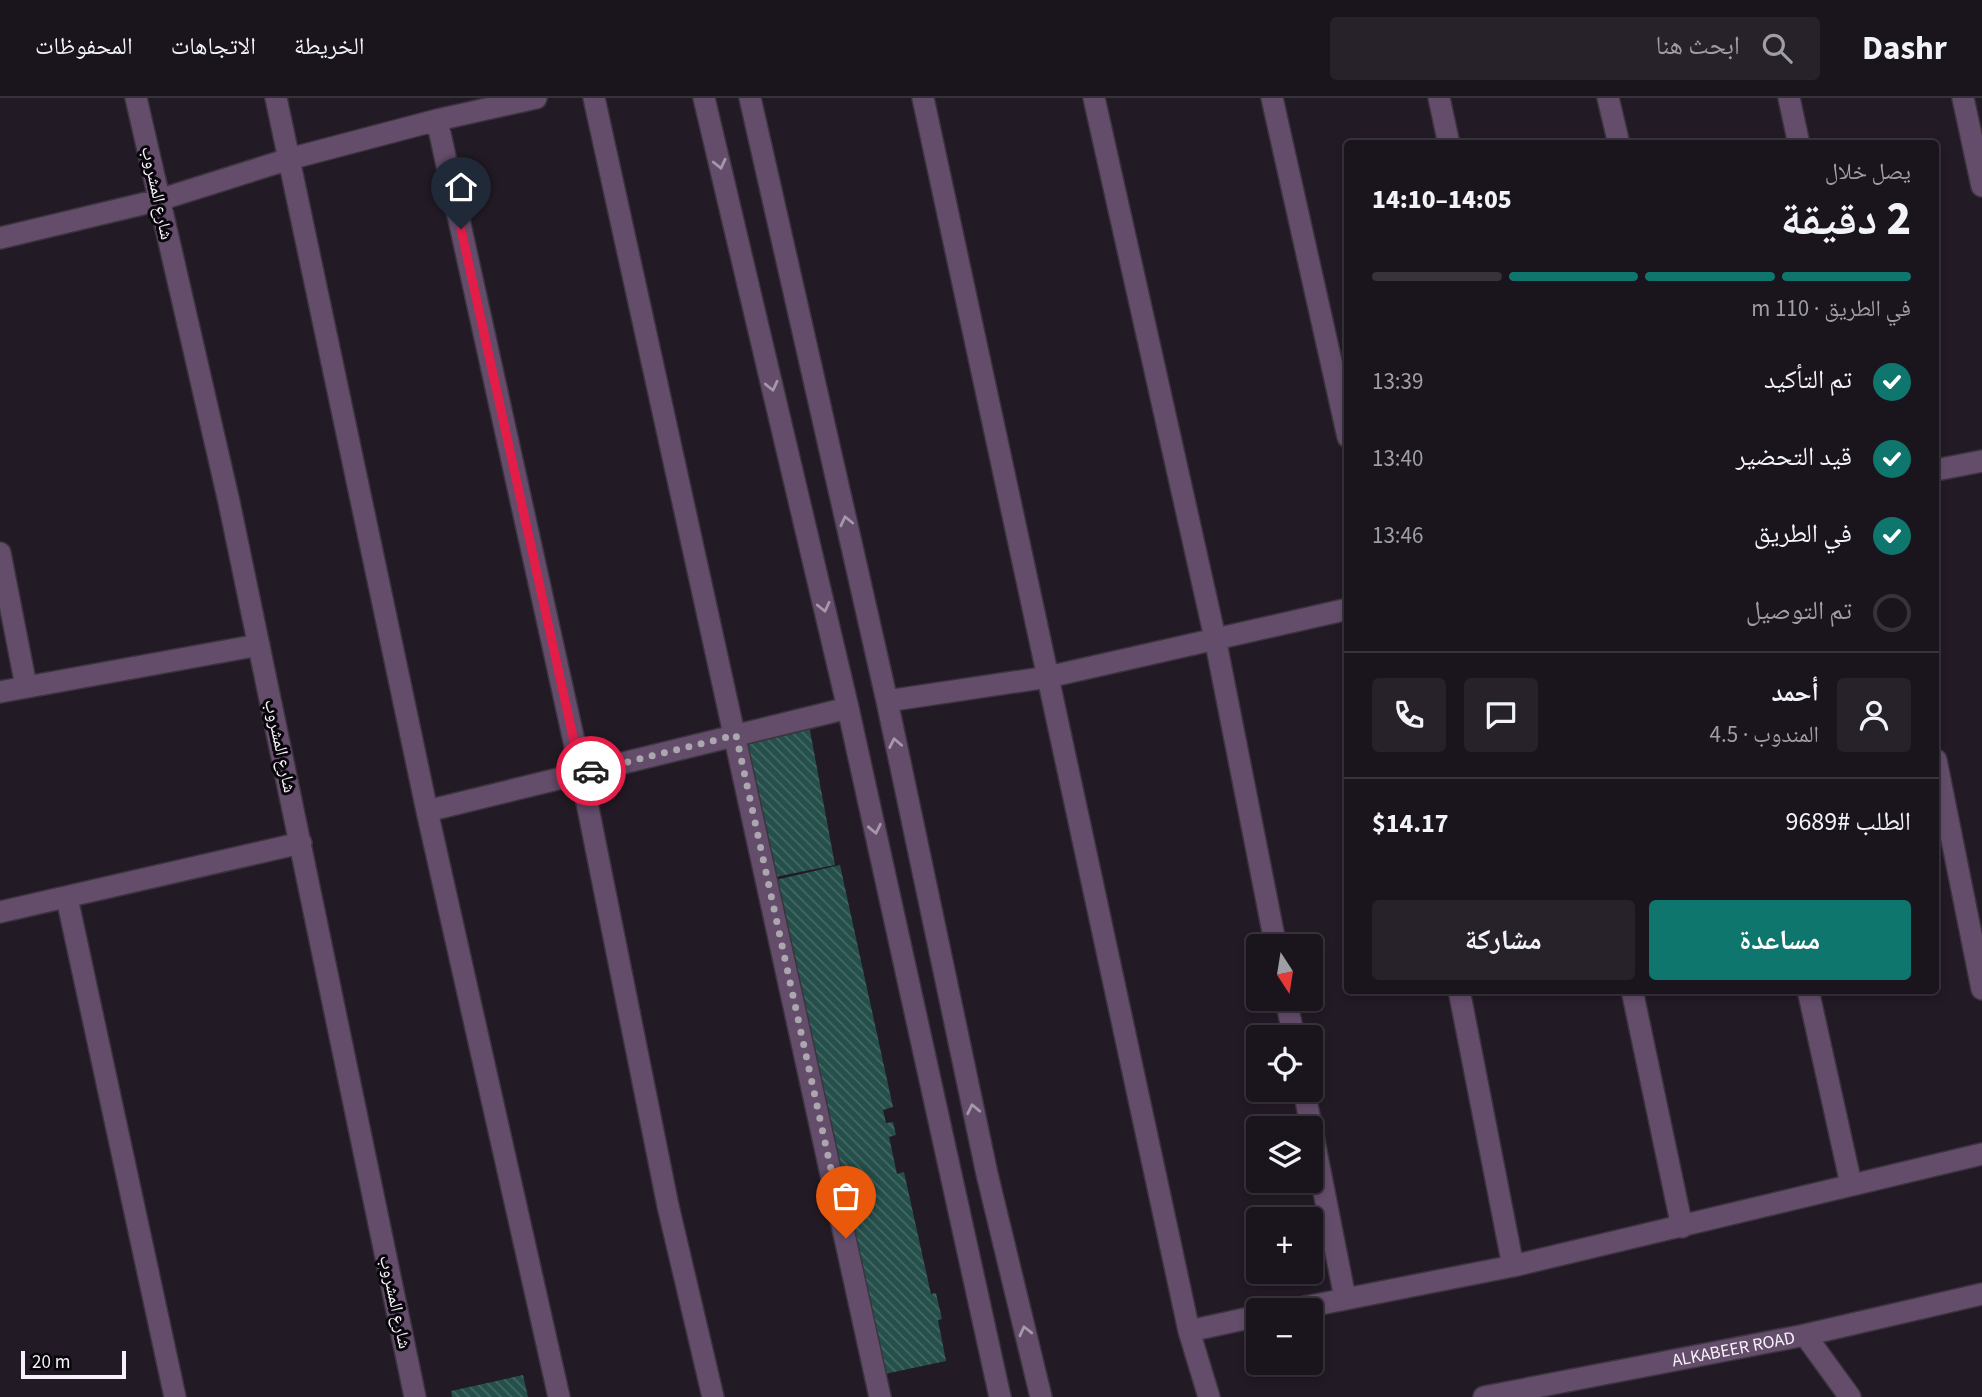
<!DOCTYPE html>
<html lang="ar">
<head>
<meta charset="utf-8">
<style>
  body { margin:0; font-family:"Source Sans 3","Noto Naskh Arabic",sans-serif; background:#272129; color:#f1f3f6; direction:rtl; height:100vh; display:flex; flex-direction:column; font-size:26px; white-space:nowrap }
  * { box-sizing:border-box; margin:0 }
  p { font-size:23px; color:#9f9ea3 }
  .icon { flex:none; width:38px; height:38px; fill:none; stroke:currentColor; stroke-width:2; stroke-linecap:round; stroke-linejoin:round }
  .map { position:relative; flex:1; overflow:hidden; direction:ltr }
  .drawer { position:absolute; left:1344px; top:42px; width:595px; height:854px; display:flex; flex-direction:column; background:#1a141c; border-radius:7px; box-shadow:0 4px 10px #0003,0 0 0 2px #38333b; direction:rtl }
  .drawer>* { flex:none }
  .needle { width:46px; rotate:168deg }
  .buttons { position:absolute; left:1246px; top:836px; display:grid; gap:14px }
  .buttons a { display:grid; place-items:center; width:77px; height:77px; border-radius:7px; background:#1a141c; box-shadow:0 4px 10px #0003,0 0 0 2px #38333b; font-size:35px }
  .scale { position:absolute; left:21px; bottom:18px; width:105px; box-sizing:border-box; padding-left:7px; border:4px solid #f7f1f9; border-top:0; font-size:19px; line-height:24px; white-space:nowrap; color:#f7f1f9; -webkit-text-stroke:5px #09060b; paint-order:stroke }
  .pin { position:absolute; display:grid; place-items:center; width:60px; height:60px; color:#fff; margin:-72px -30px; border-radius:50% 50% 50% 0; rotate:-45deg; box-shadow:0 0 7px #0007 }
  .pin .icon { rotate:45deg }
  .courier { position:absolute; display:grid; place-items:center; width:70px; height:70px; margin:-35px; border:5px solid #e11d48; border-radius:50%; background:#fff; color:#222; box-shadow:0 2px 9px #0007 }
  .overview em { font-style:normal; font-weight:800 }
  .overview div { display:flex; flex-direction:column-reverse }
  .overview { display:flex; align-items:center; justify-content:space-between; height:119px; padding:0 28px }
  h1 { font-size:46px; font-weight:800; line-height:52px }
  .bar { display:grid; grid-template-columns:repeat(4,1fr); gap:10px 7px; align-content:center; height:84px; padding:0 28px }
  .bar i { height:9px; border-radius:5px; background:#38333b }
  .bar .selected { background:#0f766e }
  .bar p { grid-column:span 4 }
  .line { display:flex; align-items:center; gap:18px; padding:0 28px; border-top:2px solid #38333b }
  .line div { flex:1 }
  .round { display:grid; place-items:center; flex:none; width:74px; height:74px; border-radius:7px; background:#272129 }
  ol { padding:0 28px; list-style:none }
  li { display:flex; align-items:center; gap:21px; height:77px }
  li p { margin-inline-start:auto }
  li .icon { padding:7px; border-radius:50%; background:#0f766e; color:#fff; stroke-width:4 }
  li:last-child { color:#9f9ea3 }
  li i { width:38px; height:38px; border:4px solid #38333b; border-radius:50% }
  .primary-button { display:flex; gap:14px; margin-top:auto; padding:14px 28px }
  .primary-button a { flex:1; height:80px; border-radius:7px; background:#0f766e; color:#fff; font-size:28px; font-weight:800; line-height:80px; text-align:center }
  .primary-button a+a { background:#272129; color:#f1f3f6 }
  header { display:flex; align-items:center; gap:42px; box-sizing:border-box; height:98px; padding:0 35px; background:#1a141c; border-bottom:2px solid #38333b }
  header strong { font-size:33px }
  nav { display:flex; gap:38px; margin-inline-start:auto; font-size:24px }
  .search { width:490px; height:63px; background:#272129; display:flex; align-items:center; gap:18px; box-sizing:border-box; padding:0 24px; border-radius:7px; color:#9f9ea3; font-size:26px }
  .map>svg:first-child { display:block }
  .building { fill:url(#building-back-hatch) }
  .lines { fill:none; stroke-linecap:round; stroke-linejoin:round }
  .minor-casing { stroke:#3c343e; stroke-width:24 }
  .tertiary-casing { stroke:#3c343e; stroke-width:24 }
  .minor { stroke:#644d6b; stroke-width:21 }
  .tertiary { stroke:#644d6b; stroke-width:21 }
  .oneway { stroke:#a697ab }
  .done { stroke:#aca6af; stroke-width:7; stroke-dasharray:0 12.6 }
  .route { stroke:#e11d48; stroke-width:9 }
  .labels { text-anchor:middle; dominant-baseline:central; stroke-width:6; stroke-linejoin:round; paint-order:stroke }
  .street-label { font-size:18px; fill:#f7f1f9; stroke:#09060b }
</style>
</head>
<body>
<header>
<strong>Dashr</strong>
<div class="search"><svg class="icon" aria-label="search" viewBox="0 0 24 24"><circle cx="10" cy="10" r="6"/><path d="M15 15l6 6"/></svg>ابحث هنا</div>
<nav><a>الخريطة</a><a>الاتجاهات</a><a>المحفوظات</a></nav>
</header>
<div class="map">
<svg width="1982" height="1299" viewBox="0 0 1982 1299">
  <defs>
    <pattern id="building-back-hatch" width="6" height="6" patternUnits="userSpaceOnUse" patternTransform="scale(1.75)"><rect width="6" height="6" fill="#254f4a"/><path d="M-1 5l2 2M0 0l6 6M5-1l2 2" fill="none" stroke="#456965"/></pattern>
  </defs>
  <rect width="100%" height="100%" fill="#221a25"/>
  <path class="building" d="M809,627L835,767L770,780L743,639Z
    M840,767L893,1009L883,1012L886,1025L893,1024L896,1037L889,1039L897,1076L904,1074L931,1196L936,1195L942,1221L938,1222L946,1263L880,1277L771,783Z
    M523,1277L528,1299H452L451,1293Z"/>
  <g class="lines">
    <defs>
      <path id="minor" d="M136,0L229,404L415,1299
        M276,0L427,713L559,1299
        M594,0L880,1299
        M704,0L848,610L1000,1299
        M750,0L887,603L987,1076L1041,1299
        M923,0L1189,1233L1209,1299
        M1094,0L1215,540L1276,849
        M1272,0L1348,339
        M1439,0L1449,46
        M1608,0L1619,46
        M1789,0L1799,46
        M1963,0L1982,88
        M437,22L581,675L668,1108L713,1299
        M0,140L159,102L289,61L437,22L536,0
        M1936,372L1982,363
        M0,455L26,588
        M0,594L259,547
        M887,603L1048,579L1348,511
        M1936,662L1982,891
        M427,713L848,610
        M67,800L175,1299
        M0,814L301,745
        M1459,892L1513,1168
        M1632,892L1682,1129
        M1808,892L1851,1086
        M1286,901L1294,940
        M1304,992L1345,1200
        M1285,1213L1513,1168L1982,1056
        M1189,1233L1258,1218
        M1805,1237L1850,1299"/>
      <g id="tertiary">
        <path id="s1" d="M1484,1299L1805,1237L1982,1196"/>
      </g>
    </defs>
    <use href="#minor" class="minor-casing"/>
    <use href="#tertiary" class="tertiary-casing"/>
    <use href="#minor" class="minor"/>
    <use href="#tertiary" class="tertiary"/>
  </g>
  <defs><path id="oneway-chevron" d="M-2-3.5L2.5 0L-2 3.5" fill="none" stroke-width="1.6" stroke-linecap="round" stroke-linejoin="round" transform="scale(1.75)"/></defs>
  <g class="oneway">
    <use href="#oneway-chevron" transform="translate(720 66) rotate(77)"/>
    <use href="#oneway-chevron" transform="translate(772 288) rotate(77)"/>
    <use href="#oneway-chevron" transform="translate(846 423) rotate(-103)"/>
    <use href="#oneway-chevron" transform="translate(824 509) rotate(77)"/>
    <use href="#oneway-chevron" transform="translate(895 645) rotate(-101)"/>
    <use href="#oneway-chevron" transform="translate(875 731) rotate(78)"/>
    <use href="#oneway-chevron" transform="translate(973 1011) rotate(-102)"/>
    <use href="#oneway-chevron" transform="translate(1025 1233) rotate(-104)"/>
  </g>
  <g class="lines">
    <path class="done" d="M591,673L736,637L846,1140"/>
    <path class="route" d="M461,131L581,675L591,673"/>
  </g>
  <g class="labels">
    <g class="street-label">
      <text transform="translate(157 95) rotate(78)">شارع المشروب</text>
      <text transform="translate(280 648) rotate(78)">شارع المشروب</text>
      <text transform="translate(395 1204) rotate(78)">شارع المشروب</text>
      <text stroke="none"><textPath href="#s1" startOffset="254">ALKABEER ROAD</textPath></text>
    </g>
  </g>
</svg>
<div class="buttons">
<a><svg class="needle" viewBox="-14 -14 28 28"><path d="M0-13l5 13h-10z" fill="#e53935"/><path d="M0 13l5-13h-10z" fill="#9f9ea3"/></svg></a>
<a><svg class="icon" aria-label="locate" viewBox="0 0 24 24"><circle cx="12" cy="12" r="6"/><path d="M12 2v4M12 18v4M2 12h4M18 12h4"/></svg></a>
<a><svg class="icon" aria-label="layers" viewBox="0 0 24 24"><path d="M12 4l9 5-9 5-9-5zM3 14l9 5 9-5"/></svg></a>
<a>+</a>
<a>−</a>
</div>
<div class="scale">20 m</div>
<div class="pin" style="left:846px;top:1140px;background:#ea580c"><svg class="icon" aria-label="bag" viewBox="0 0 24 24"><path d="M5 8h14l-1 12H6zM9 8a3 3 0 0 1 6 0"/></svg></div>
<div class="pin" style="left:461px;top:131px;background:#1f2937"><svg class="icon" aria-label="home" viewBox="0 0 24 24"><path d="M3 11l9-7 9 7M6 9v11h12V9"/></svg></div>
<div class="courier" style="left:591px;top:673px"><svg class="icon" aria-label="car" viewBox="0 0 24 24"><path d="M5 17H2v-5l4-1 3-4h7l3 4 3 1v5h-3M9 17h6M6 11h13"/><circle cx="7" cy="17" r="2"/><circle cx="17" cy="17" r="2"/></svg></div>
<section class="drawer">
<div class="overview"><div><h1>2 دقيقة</h1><p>يصل خلال</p></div><em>14:05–14:10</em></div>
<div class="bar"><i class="selected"></i><i class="selected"></i><i class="selected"></i><i></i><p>في الطريق · 110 m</p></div>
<ol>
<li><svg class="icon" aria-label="check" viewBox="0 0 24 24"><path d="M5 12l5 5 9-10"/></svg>تم التأكيد<p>13:39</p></li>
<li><svg class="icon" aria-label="check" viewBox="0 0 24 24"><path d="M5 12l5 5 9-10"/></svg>قيد التحضير<p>13:40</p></li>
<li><svg class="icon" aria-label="check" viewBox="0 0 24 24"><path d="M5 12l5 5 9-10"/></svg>في الطريق<p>13:46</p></li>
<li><i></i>تم التوصيل</li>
</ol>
<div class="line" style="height:126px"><a class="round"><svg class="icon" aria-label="person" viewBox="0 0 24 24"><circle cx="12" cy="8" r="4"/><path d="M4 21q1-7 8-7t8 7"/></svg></a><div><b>أحمد</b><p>المندوب · 4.5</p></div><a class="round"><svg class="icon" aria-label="chat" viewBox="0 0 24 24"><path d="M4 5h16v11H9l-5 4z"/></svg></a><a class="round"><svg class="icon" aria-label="phone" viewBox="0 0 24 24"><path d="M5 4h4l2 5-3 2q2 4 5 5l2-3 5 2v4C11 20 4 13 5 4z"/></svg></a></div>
<div class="line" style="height:91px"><div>الطلب #9689</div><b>$14.17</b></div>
<div class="primary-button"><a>مساعدة</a><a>مشاركة</a></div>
</section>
</div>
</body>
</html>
